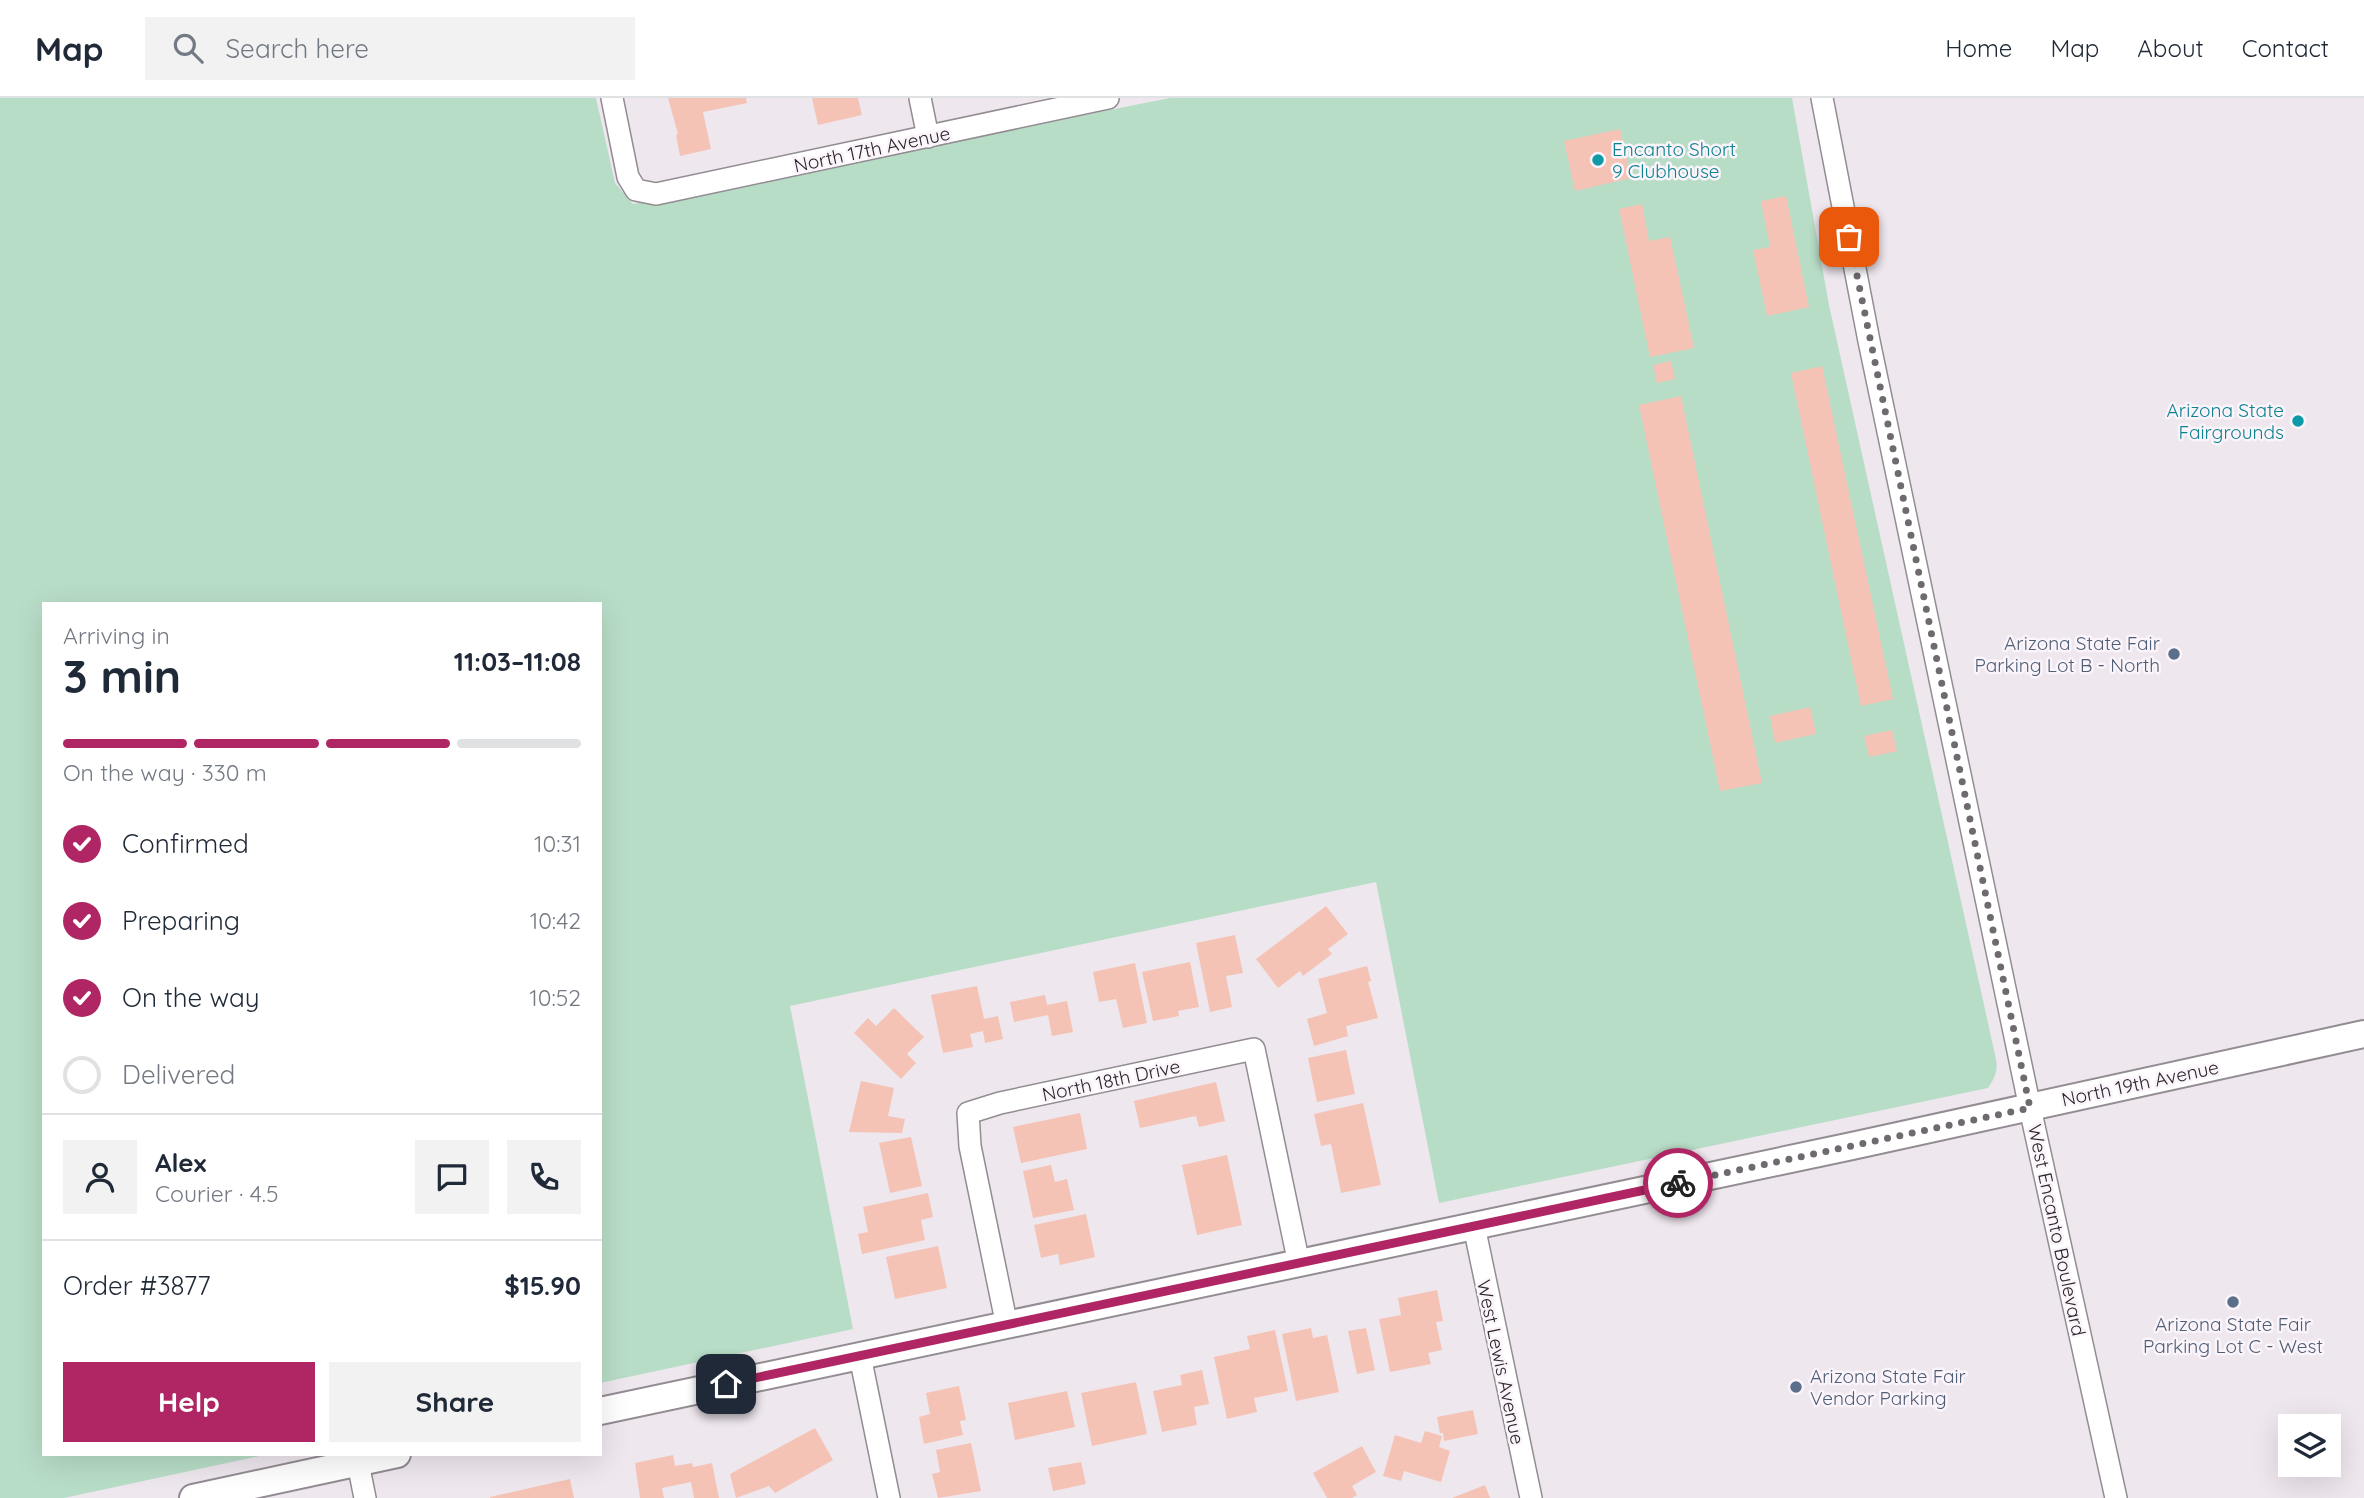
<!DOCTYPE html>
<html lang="en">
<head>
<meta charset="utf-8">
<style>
  body { margin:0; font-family:Quicksand,sans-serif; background:#f2f2f3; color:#1f2937; height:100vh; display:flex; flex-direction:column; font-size:26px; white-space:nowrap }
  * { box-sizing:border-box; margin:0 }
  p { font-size:23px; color:#747a83 }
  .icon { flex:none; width:38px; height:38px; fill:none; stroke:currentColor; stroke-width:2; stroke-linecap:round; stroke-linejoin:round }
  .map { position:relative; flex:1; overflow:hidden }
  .sheet { position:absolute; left:42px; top:504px; width:560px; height:854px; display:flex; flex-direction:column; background:#fff; border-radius:0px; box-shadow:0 7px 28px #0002 }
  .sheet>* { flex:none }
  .buttons { position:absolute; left:2278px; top:1316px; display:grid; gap:14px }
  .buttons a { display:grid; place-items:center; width:63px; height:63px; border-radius:0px; background:#fff; box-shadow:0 7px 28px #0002; font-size:35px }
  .pin { position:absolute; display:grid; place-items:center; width:60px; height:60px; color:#fff; margin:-30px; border-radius:14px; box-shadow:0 4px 10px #0006 }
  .courier { position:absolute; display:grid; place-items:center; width:70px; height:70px; margin:-35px; border:5px solid #b02563; border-radius:50%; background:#fff; color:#222; box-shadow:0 2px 9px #0007 }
  .summary em { font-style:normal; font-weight:700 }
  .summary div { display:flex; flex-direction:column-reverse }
  .summary { display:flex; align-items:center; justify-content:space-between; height:119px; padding:0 21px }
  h1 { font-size:46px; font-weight:700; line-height:52px }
  .bar { display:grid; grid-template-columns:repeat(4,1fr); gap:10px 7px; align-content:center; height:84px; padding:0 21px }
  .bar i { height:9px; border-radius:5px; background:#e0e1e3 }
  .bar .on { background:#b02563 }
  .bar p { grid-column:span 4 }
  .line { display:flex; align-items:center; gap:18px; padding:0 21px; border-top:2px solid #e0e1e3 }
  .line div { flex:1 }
  .round { display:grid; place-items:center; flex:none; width:74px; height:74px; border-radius:0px; background:#f2f2f3 }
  ol { padding:0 21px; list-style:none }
  li { display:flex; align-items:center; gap:21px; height:77px }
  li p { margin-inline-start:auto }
  li .icon { padding:7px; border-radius:50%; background:#b02563; color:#fff; stroke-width:4 }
  li:last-child { color:#747a83 }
  li i { width:38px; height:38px; border:4px solid #e0e1e3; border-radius:50% }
  .primary-button { display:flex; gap:14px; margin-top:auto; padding:14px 21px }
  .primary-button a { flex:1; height:80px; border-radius:0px; background:#b02563; color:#fff; font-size:28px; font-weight:700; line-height:80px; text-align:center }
  .primary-button a+a { background:#f2f2f3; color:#1f2937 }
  header { display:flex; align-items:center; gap:42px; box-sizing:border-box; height:98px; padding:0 35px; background:#fff; border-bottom:2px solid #e0e1e3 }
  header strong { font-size:33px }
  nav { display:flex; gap:38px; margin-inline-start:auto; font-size:24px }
  .search { width:490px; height:63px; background:#f2f2f3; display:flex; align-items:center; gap:18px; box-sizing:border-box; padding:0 24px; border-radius:0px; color:#747a83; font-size:26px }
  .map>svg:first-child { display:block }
  .green { fill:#b8ddc7 }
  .building { fill:#f5c3b5 }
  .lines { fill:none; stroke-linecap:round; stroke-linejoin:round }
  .minor-casing { stroke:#938d93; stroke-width:24 }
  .major-casing { stroke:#938d93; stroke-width:30 }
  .minor { stroke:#fff; stroke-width:21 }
  .major { stroke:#fff; stroke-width:26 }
  .done { stroke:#6f6a6f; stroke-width:7; stroke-dasharray:0 12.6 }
  .route { stroke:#b02563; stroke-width:9 }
  .culture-dot { fill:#0f9aa8; stroke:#fbf4fb; stroke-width:2.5 }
  .service-dot { fill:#5c6f8a; stroke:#fbf4fb; stroke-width:2.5 }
  .labels { text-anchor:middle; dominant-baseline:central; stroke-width:5; stroke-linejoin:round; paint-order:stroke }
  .street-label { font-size:19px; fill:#2a272a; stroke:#fbf4fb }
  .culture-label { font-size:19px; fill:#0d838f; stroke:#fbf4fb; text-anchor:start }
  .service-label { font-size:19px; fill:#4e5e75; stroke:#fbf4fb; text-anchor:end }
</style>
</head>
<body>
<header>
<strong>Map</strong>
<div class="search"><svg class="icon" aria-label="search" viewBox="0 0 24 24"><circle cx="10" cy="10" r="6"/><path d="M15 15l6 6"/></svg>Search here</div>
<nav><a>Home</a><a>Map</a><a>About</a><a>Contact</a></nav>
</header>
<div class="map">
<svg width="2364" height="1400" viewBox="0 0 2364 1400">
  <rect width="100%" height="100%" fill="#eee7ee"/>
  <path class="green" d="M0,0H596L615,85L633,106L1170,0H1792L1829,207L1996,961C1998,973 1995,980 1988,990L1439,1105L1376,784L790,908L853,1231L600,1285V506H44V1356H269L64,1400H0Z"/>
  <path class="building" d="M668,0H746L747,5L703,14L711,51L680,58L676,37L678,36Z
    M812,0H858L862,17L818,27Z
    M1620,31L1631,80L1575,93L1564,43Z
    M1786,98L1809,209L1767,218L1753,152L1770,149L1761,103Z
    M1642,106L1649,143L1670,139L1694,250L1650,259L1619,111Z
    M1671,263L1675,281L1657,285L1653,267Z
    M1822,268L1893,601L1861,608L1791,275Z
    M1681,298L1762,685L1720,693L1639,307Z
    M1810,609L1816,636L1775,645L1770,618Z
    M1892,632L1897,653L1869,659L1864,638Z
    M1326,808L1348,836L1328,851L1332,856L1303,878L1300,873L1278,890L1256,861Z
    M1235,837L1243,875L1226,878L1232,909L1210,914L1196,845Z
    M1190,864L1199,909L1178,913L1179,918L1153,923L1142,874Z
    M1135,865L1147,925L1123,930L1116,901L1099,904L1093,874Z
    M1367,868L1371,883L1368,884L1378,920L1346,928L1348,938L1314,948L1307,921L1327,915L1318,881Z
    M977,888L984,921L998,918L1003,941L985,945L983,933L970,936L973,949L943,955L931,897Z
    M1045,897L1047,907L1067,903L1073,934L1052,938L1048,917L1014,924L1010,904Z
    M894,910L924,939L907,956L916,965L901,981L854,935L868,920L876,928Z
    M1346,952L1355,996L1317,1004L1308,960Z
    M861,983L894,990L888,1018L905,1021L902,1035L849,1034Z
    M1216,984L1225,1023L1199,1029L1196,1018L1140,1030L1134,1003Z
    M1363,1005L1381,1087L1341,1095L1331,1046L1321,1048L1314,1016Z
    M1080,1015L1087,1051L1021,1065L1013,1029Z
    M911,1039L922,1088L890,1095L879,1045Z
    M1227,1057L1242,1127L1197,1137L1182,1067Z
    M1051,1067L1055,1084L1067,1081L1074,1112L1033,1120L1023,1073Z
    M928,1095L933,1119L921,1122L925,1142L862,1156L858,1136L868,1134L863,1109Z
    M1086,1116L1095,1159L1060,1167L1058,1156L1041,1160L1034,1127Z
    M938,1148L947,1190L895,1201L886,1159Z
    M1437,1192L1443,1223L1436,1224L1442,1252L1428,1255L1431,1266L1390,1274L1379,1221L1401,1217L1398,1200Z
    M1311,1230L1313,1240L1327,1237L1339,1294L1296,1303L1282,1236Z
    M1366,1230L1375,1272L1357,1276L1348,1233Z
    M1275,1232L1288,1293L1254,1300L1257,1314L1227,1321L1214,1259L1250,1251L1247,1238Z
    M1202,1272L1209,1306L1194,1309L1197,1327L1162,1334L1153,1293L1182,1287L1180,1277Z
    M1136,1284L1147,1336L1092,1348L1081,1295Z
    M959,1288L966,1322L960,1323L963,1337L924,1346L919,1319L930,1316L926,1295Z
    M1067,1293L1075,1329L1015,1342L1008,1305Z
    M1473,1312L1478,1336L1444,1343L1443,1335H1440L1437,1319Z
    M815,1330L833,1362L775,1395L769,1388L736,1400L730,1376Z
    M1425,1333L1442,1338L1439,1349L1450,1353L1441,1384L1404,1373L1401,1383L1383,1378L1395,1337L1421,1345Z
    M971,1345L981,1393L938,1400L932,1376L940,1374L936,1352Z
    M1362,1348L1376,1374L1352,1388L1357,1397L1352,1400H1327L1313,1375Z
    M673,1357L675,1368L692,1365L693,1369L712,1365L719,1400H694L691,1384L662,1390L664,1400H640L635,1365Z
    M1081,1364L1086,1386L1053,1393L1048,1370Z
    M570,1381L574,1400H490V1399Z
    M1485,1387L1490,1400H1452Z"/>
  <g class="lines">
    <defs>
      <path id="minor" d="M612,0L628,79L636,92L656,96L1108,0
        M920,0L928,39
        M1822,0L1869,243L2030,1010L2116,1400
        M1474,1128L1531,1400
        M1007,1228L970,1048L968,1015L1000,1005L1254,951L1299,1166
        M860,1258L889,1400
        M358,1365L365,1400"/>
      <path id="major" d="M600,1313L1852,1048L2364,936
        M193,1400L397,1356"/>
    </defs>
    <use href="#minor" class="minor-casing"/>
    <use href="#major" class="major-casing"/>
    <use href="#minor" class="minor"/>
    <use href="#major" class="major"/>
  </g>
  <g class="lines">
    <path class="done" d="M1678,1085L2030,1010L1849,139"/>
    <path class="route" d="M726,1286L1678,1085"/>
  </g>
  <g class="culture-dot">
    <circle cx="1598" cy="62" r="7"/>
    <circle cx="2298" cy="323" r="7"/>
  </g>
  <g class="service-dot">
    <circle cx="2174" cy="556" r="7"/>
    <circle cx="2233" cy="1204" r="7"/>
    <circle cx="1796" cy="1289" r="7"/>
  </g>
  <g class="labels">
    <g class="street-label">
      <text transform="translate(872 51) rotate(-12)">North 17th Avenue</text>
      <text transform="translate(1111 982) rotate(-12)">North 18th Drive</text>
      <text transform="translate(2140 985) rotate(-12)">North 19th Avenue</text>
      <text transform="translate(2057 1132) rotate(78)">West Encanto Boulevard</text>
      <text transform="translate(1501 1264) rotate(78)">West Lewis Avenue</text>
    </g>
    <g class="culture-label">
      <text x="1612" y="51">Encanto Short<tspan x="1612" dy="22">9 Clubhouse</tspan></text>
      <text x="2284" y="312" text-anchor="end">Arizona State<tspan x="2284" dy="22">Fairgrounds</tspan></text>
    </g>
    <g class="service-label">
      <text x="2160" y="545">Arizona State Fair<tspan x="2160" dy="22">Parking Lot B - North</tspan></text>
      <text x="2233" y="1226" text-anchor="middle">Arizona State Fair<tspan x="2233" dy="22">Parking Lot C - West</tspan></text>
      <text x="1810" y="1278" text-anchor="start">Arizona State Fair<tspan x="1810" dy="22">Vendor Parking</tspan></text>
    </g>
  </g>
</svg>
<div class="buttons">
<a><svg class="icon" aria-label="layers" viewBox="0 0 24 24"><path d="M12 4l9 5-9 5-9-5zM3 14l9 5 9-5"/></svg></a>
</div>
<div class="pin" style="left:1849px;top:139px;background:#ea580c"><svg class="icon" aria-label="bag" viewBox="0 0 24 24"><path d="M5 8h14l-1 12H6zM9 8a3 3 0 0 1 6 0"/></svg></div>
<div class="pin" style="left:726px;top:1286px;background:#1f2937"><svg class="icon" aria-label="home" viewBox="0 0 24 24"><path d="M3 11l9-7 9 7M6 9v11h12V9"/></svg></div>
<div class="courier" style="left:1678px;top:1085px"><svg class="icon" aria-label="bike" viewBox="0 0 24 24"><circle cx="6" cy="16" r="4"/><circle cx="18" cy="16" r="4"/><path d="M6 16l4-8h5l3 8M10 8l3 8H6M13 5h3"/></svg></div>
<section class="sheet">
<div class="summary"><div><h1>3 min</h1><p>Arriving in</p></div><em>11:03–11:08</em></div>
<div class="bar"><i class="on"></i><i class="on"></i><i class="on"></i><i></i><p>On the way · 330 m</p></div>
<ol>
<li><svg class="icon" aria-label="check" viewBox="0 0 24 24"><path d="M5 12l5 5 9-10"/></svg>Confirmed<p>10:31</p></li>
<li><svg class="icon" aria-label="check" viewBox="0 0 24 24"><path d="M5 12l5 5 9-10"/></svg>Preparing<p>10:42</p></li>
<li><svg class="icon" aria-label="check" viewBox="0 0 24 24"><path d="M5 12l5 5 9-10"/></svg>On the way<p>10:52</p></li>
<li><i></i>Delivered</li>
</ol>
<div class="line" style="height:126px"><a class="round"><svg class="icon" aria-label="person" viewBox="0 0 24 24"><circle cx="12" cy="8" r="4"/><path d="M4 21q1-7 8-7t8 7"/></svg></a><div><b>Alex</b><p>Courier · 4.5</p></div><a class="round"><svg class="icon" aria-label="chat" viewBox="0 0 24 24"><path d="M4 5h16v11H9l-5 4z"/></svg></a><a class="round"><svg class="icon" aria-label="phone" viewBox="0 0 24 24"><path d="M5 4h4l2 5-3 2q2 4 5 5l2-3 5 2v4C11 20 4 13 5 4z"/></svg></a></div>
<div class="line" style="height:91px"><div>Order #3877</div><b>$15.90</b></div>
<div class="primary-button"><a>Help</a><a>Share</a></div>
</section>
</div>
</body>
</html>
